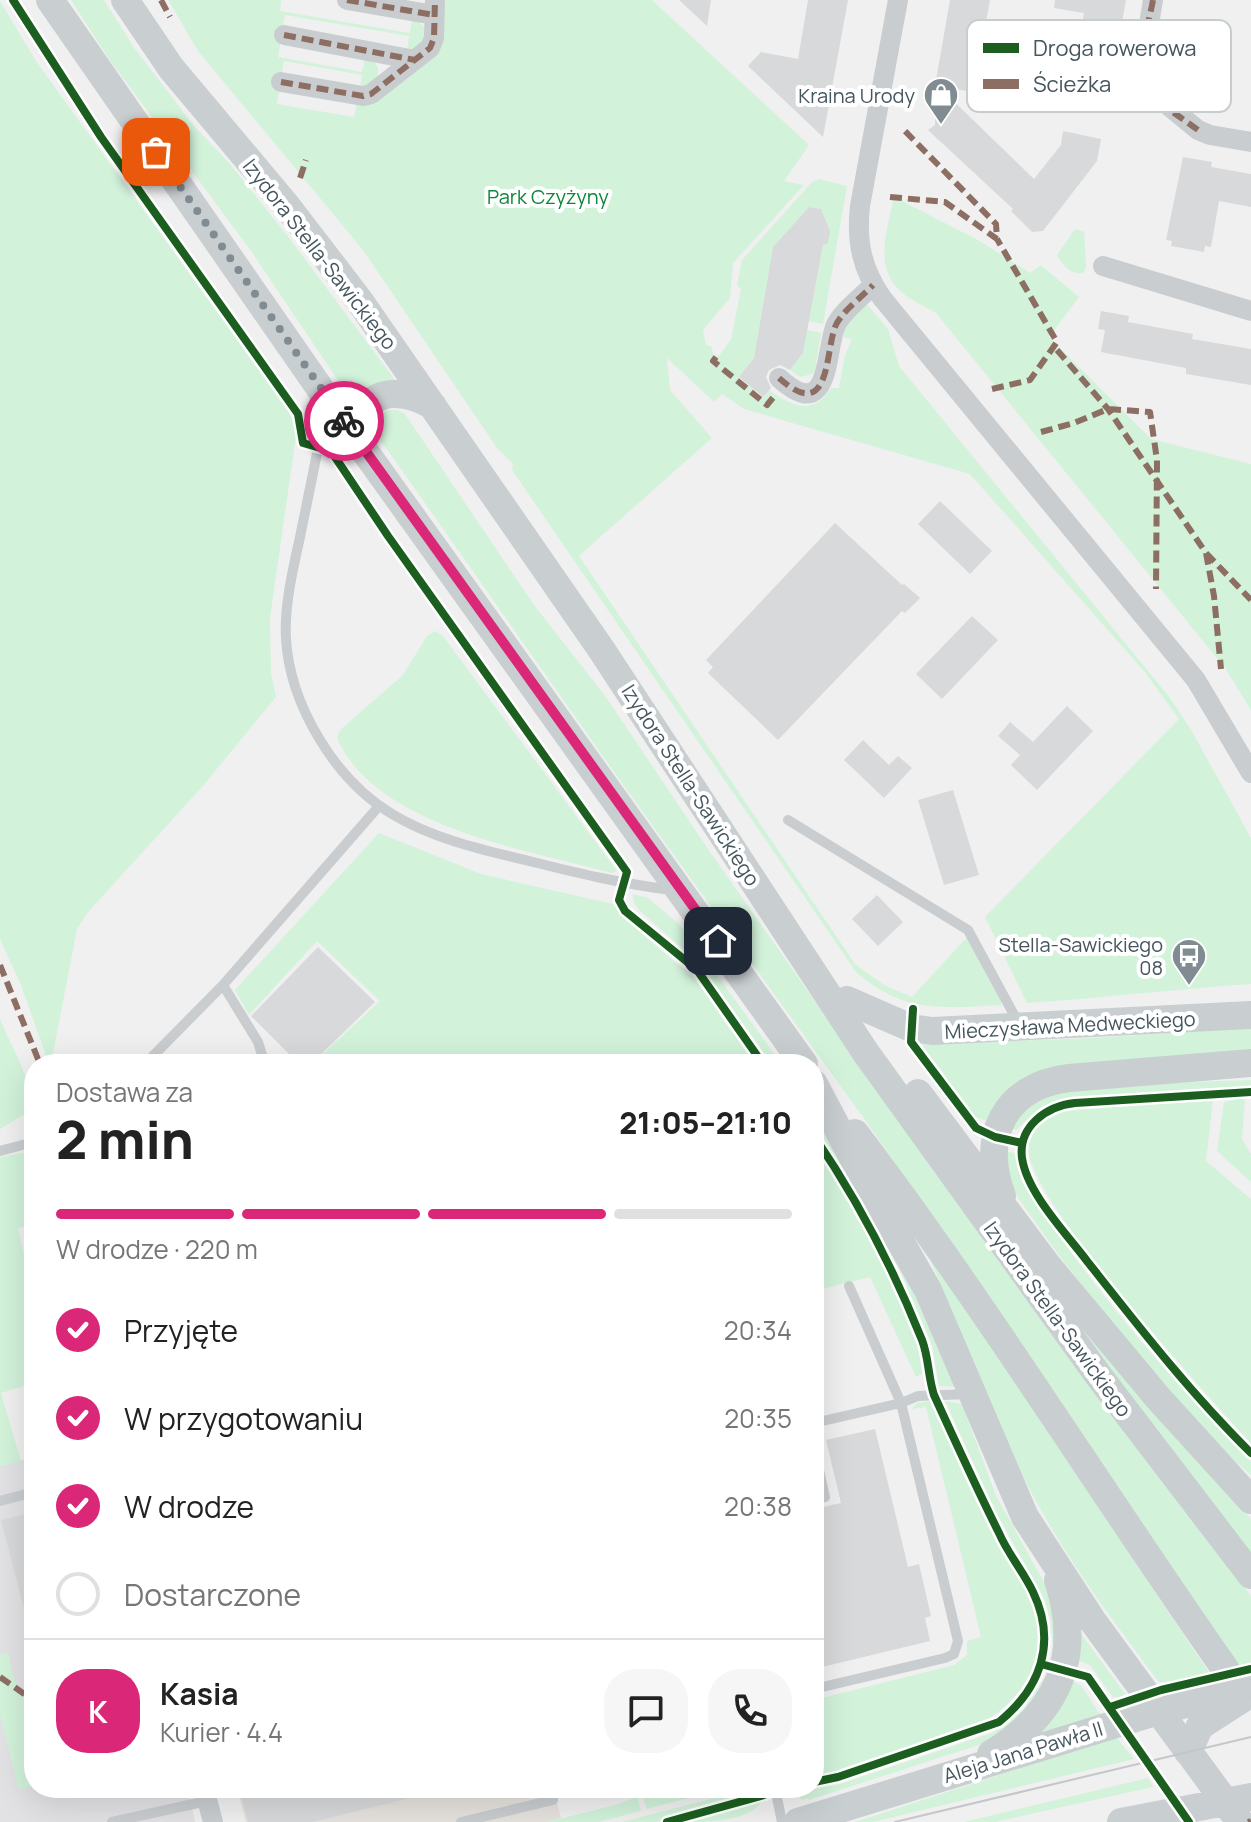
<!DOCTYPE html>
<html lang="pl">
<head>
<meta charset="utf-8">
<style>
  body { margin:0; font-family:Manrope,sans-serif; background:#f6f6f6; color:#222; height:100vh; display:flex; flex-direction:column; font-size:30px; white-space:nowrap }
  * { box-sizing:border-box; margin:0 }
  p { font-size:26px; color:#767676 }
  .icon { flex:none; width:44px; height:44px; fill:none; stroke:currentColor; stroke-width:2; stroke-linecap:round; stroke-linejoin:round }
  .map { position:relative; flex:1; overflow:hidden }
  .side { position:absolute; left:24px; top:1054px; width:800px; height:744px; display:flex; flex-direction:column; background:#fff; border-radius:32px; box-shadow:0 8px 32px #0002 }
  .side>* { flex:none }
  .pin { position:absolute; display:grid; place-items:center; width:68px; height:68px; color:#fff; margin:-34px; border-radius:16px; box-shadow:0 4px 12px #0006 }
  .courier { position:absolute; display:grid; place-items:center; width:80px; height:80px; margin:-40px; border:6px solid #db2777; border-radius:50%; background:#fff; color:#222; box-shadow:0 2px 10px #0007 }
  .headline em { font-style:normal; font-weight:800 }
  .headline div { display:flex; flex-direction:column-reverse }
  .headline { display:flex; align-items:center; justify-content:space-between; height:136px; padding:0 32px }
  h1 { font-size:52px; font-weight:800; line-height:60px }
  .bar { display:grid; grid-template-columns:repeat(4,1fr); gap:12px 8px; align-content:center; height:96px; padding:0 32px }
  .bar i { height:10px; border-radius:6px; background:#e0e0e0 }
  .bar .current { background:#db2777 }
  .bar p { grid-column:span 4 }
  .line { display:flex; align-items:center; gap:20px; padding:0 32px; border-top:2px solid #e0e0e0 }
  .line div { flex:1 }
  .round { display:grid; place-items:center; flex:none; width:84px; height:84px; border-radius:32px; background:#f6f6f6 }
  ol { padding:0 32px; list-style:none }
  li { display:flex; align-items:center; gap:24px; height:88px }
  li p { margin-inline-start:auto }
  li .icon { padding:8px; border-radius:50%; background:#db2777; color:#fff; stroke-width:4 }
  li:last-child { color:#767676 }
  li i { width:44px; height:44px; border:4px solid #e0e0e0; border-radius:50% }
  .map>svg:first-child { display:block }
  .commercial { fill:#e6e2dd }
  .education { fill:#e2e1e3 }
  .green { fill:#d2f2da }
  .building { fill:#d8d9da }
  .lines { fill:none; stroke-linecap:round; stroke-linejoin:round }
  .lane { stroke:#c9cdcf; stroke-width:10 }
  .street { stroke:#c9cdcf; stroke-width:20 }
  .secondary { stroke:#c9ced1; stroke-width:28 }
  .tram { stroke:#c4c7c9; stroke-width:2 }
  .quiet { stroke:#8d6e63; stroke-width:6; stroke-dasharray:12 6; stroke-linecap:butt }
  .cycleway-casing { stroke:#fff; stroke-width:13 }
  .cycleway { stroke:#1b5e20; stroke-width:8 }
  .done { stroke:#818c92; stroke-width:8; stroke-dasharray:0 14.4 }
  .route { stroke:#db2777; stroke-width:10 }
  .labels { text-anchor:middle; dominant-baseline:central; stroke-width:8; stroke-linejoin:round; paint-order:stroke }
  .poi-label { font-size:20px; fill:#45565f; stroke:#fff; text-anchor:end }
  .park-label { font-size:20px; fill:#0d883a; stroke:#fff }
  .street-label { font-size:20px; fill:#45565f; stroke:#fff }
  .key { fill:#fff; stroke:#c7cccf; stroke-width:2 }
  .key-label { font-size:22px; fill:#45565f }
</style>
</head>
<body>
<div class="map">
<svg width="1251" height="1822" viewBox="0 0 1251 1822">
  <rect width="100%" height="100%" fill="#f1f0f0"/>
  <path class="commercial" d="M237,1788H553L561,1818L547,1822H246Z"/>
  <path class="education" d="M34,1457V1788H188L195,1822H0V1466Z"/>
  <path class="green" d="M71,0H104L135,49L195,127L230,164L290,239L398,384L356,407L251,251L109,59Z
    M168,0H281L280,11L410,33L412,20C429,23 426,36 421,48L407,51L409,36L285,15L278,57L362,72L365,58L374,61L378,68V79L360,89L362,75L284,61L277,104L354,117L357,103L433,56L441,0H652L809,145L784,181L804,185L733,263L730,298L703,330L706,345L711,346L714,355L719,356L731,339L741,289L737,285L742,260L812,182L819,179L847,186L823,324L809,321L823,245L830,231L821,209L809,207L773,247L754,358L739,378L763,397L769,390C791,406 813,417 831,388H839L845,355L852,339L843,337L844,328L866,303L888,329L899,366L1170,698L1190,728L1251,838V984C1176,989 1102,998 1027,1003L985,917L1179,719L1144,671L970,474L744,409L722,394L714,402L667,358L670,390L712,438L579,556L855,964L884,985L912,997L967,937L1001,999V1005C943,1008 904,1014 856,972L512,470L513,464L497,448L363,250L198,51Z
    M0,1L36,61L286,408L294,422L296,436L270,618L271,673L276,697L202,787L88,912L77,929L51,1064H49L21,985L0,939Z
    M894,197L978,240L1030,273L1041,265L1079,297L1049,337L1151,439L1251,464V710L1225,668L936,313C924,306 908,299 898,289C874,263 888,227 894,197Z
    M1075,229L1084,232L1086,266L1084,272C1073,277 1062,265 1057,255Z
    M807,330L821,333L815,370L812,374L800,377L790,370L803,353Z
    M388,410H397L405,414L534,605L606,697L710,852L892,1111L1251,1596V1665L1239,1668L1033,1361L865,1120L614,772L377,435C376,423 377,416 388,410Z
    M434,631L443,636L617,871L612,873C527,850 376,827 337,738L340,730L403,675L427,636Z
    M379,833L481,874L613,904L627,921L694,978L755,1064H312L380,1001L317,941L249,1015L235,990Z
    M633,894L648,898L680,925L782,1064H772L707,973L697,961L638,909L634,903Z
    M0,1019C12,1050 34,1077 28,1112L0,1129Z
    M1251,1027V1056L1062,1068L990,1122L975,1117L923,1046L922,1038C1032,1046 1142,1034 1251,1027Z
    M1251,1080V1087L1061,1099L1041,1107L1016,1130L1009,1127L1031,1101L1083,1086Z
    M1245,1098L1242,1139L1251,1154V1182L1217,1151L1224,1102Z
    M1213,1100L1206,1161L1251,1199V1443C1208,1396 1030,1202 1028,1149C1028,1130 1047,1118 1063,1111Z
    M814,1109L902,1259L956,1387L939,1386L932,1345L903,1277L858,1193L814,1123Z
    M814,1146L864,1227L902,1307L918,1345L922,1374L916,1377L870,1277L814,1291Z
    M1003,1151L1015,1153L1021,1180L1030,1195C1092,1286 1173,1384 1251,1461V1475L1220,1449L1104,1313L1060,1257L1012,1189Z
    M28,1152L34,1171V1224L18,1228L34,1301V1383L1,1393L21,1461L0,1466V1157Z
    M1023,1247L1182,1445L1251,1519V1553L1091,1346Z
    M929,1257C1027,1393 1116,1536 1211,1675L1183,1681L1159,1682C1117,1626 1075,1571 1041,1510C996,1430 965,1341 929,1257Z
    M931,1401C949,1442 967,1484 987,1524C1001,1551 1021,1576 1032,1604C1051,1652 1025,1699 983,1722L840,1770L814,1776V1700L954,1665L967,1655V1641L981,1637L926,1407L912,1409L917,1403Z
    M945,1401L962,1404L996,1496L1045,1584L1057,1620L1053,1646L1050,1618L1044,1598L998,1516Z
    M1077,1628L1125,1694L1119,1698L1113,1697L1090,1665L1075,1659Z
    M8,1653L15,1682L24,1692L34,1727V1786L19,1790L0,1715V1655Z
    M1048,1676L1041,1697L988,1742L809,1800L806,1798L803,1800L792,1793L840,1784L992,1733L1022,1711L1044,1678Z
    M1069,1680L1081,1685L1101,1716L1031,1737Z
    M1116,1737L1134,1759L873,1822H855Z
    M1148,1778L1153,1787L995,1822H964Z
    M659,1788H727L647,1809L643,1797L638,1799L641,1811L599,1822H547L619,1804Z
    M737,1792L731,1801L656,1822H622Z
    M763,1800C750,1822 708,1822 680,1822Z"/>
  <path class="building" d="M679,0H711L707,26Z
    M808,0H848L823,137L748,66L761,52L798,59Z
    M950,0H990L973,92L938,86L1034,179L1061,145L1063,131L1101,139L1097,161L1043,231L1032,232L1011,211L1013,209L928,130L935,125V86Z
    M1055,0H1126L1110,88L1072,82L1084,13L1054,8Z
    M1183,157L1212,162L1211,167L1251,174V207L1219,201L1211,247L1205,246L1204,252L1171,246L1172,241L1166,240Z
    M809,207L821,209L830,231L828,243L823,245L803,353L790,370L780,365L769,370L766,377L771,388L763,397L739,377L754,358L773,247Z
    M1101,311L1129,316L1128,322L1193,334L1192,339L1251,349V385L1186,374V368L1101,352L1105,330L1098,329Z
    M940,501L992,551L970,574L918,524Z
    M835,523L902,585L904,584L920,598L905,613L902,611L778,740L708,673L713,667L706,660Z
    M972,616L998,640L942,699L916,674Z
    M1067,706L1093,731L1037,790L1011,765L1020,755L998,736L1010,722L1033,742Z
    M863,740L889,765L898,756L912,768L884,798L844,760Z
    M953,790L979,875L944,885L918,800Z
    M877,895L903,922L878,946L852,919Z
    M318,947L375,1002L311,1064H299L251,1016Z
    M875,1429L908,1567L919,1564L931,1616L925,1618L930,1641L814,1669V1509L841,1503L826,1440Z
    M34,1512V1628H29L1,1520Z
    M239,1788H425L426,1794L313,1822H248Z"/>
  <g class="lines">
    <path class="lane" d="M326,406C318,450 309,493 300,537C293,569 284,606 286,639C290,705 335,780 392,814C433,839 483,850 529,861C577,873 623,884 672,890
      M788,820L968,930L1019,1024
      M223,985L258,1042L265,1064
      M145,1064L223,985L379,806
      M0,1151L34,1142
      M849,1286L901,1403L918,1396L968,1394
      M814,1423L901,1403L958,1641L954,1654L945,1658L814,1689
      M814,1448L825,1497L814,1500
      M0,1501L34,1492
      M775,1788L782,1822
      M112,1822L207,1801
      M461,1822L553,1800"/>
    <path class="street" d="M347,0L434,15
      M898,0L860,206C856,242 862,269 882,298L1196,680L1251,773
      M1153,0L1142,66L1148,89L1198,130L1210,135L1251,142
      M284,35L415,60
      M281,82L363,96L371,94L430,48L434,38L435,0
      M1103,266L1251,311
      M779,378C830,424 825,355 835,327C841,312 862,297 873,285
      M204,1788L213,1822"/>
    <path class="secondary" d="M50,0L328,400L804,1064
      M125,0L171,68L286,205L359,300L601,649L866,1053L1098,1375L1251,1575
      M363,447C352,393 392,382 433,406
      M847,1000L911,1028L932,1031L1251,1015
      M814,1084L860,1171L928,1290L1025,1517L1092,1620L1240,1822
      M918,1093L1047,1265L1159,1399L1251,1500
      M855,1133C987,1307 1101,1492 1226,1670
      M1002,1196C980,1137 1004,1086 1069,1078L1251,1063
      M1188,1752L1200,1726L1242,1699
      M991,1754C1058,1713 1083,1657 1058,1580
      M798,1822L1158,1711L1251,1688
      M1121,1822L1251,1797"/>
    <path class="tram" d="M895,1822L1251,1737"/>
    <path class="quiet" d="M161,0L170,17
      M347,0L434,15
      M1153,0C1149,24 1133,71 1149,91C1162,106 1182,118 1198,130
      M284,35L415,60
      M281,82L363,96L371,94L430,48L434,38L435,0
      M300,178L306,160
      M890,197L945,202L997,239L996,224L902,128
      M1057,350L1108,409L1206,553L1214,596L1221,669
      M716,357L713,361L767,405L776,394
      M779,378C830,424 825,355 835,327C841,312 862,297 873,285
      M992,389L1030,380L1057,342L997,239
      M1041,432L1074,423L1108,409L1150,412L1157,460L1156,589
      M1206,553L1251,600
      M0,965L40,1064
      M0,1677L30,1698
      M1248,1822L1251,1821"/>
    <defs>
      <path id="cycleway" d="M13,0L101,137L298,414L303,443L331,451L388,536L627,872L619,900L625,911L697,970L763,1064
        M913,1009L911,1042L976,1128L995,1137L1022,1143
        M1251,1092L1075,1103C1047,1106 1018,1126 1022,1158C1027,1193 1066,1233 1087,1261C1139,1327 1191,1394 1251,1453
        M814,1136C857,1199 894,1270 922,1340C929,1358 928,1377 934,1395C955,1441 976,1487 999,1533C1008,1554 1023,1571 1033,1592C1057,1642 1041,1688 999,1722L838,1777L814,1782
        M1041,1664L1088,1677L1189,1822
        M1110,1707L1161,1690L1251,1669
        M667,1822L764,1795L779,1788"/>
    </defs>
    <use href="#cycleway" class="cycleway-casing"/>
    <use href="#cycleway" class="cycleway"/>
  </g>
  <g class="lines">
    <path class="done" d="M156,152L344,421"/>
    <path class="route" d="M344,421L718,941"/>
  </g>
  <defs>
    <symbol id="shop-pin" viewBox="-11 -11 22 30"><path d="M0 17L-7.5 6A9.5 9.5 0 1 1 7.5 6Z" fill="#818c92" stroke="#fff"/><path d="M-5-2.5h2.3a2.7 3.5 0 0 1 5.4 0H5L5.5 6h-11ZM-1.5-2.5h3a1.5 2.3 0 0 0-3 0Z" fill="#fff"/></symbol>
    <symbol id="bus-pin" viewBox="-11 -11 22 30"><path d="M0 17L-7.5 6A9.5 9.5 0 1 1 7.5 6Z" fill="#818c92" stroke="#fff"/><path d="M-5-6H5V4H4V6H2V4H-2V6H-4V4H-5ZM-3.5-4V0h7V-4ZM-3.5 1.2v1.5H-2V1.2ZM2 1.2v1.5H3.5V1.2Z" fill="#fff"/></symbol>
  </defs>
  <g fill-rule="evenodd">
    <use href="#shop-pin" x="921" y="75" width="40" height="54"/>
    <use href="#bus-pin" x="1169" y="936" width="40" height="54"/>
  </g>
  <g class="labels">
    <g class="poi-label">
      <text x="915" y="95">Kraina Urody</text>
      <text x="1163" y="944">Stella-Sawickiego<tspan x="1163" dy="23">08</tspan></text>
    </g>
    <g class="park-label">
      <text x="548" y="196">Park Czyżyny</text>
    </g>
    <g class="street-label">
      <text transform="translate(320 254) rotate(52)">Izydora Stella-Sawickiego</text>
      <text transform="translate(691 785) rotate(57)">Izydora Stella-Sawickiego</text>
      <text transform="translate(1070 1025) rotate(-3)">Mieczysława Medweckiego</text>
      <text transform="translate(1058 1319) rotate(54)">Izydora Stella-Sawickiego</text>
      <text transform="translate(1023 1752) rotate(-17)">Aleja Jana Pawła II</text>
    </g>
  </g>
  <rect x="967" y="20" width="264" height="92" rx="12" class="key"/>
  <rect x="983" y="43" width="36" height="10" fill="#1b5e20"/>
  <rect x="983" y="79" width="36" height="10" fill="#8d6e63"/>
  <g class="key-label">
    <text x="1033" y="56">Droga rowerowa</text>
    <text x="1033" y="92">Ścieżka</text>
  </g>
</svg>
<div class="pin" style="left:156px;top:152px;background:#ea580c"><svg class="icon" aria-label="bag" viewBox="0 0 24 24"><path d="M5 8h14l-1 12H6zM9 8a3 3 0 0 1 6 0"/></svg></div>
<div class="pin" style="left:718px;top:941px;background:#1f2937"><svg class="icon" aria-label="home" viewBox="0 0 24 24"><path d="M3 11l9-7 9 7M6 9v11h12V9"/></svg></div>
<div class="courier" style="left:344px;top:421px"><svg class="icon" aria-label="bike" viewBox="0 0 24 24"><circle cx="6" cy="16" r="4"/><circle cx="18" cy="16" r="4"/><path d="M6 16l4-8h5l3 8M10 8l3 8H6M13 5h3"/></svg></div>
<section class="side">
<div class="headline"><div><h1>2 min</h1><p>Dostawa za</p></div><em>21:05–21:10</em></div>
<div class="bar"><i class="current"></i><i class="current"></i><i class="current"></i><i></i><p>W drodze · 220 m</p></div>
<ol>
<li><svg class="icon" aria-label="check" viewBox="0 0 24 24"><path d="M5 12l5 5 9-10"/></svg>Przyjęte<p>20:34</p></li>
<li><svg class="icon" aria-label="check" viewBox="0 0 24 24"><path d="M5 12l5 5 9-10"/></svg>W przygotowaniu<p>20:35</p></li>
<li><svg class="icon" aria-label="check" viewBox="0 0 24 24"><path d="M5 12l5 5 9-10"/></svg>W drodze<p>20:38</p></li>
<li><i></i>Dostarczone</li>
</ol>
<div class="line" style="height:144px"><b class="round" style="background:#db2777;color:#fff">K</b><div><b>Kasia</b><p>Kurier · 4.4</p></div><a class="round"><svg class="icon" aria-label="chat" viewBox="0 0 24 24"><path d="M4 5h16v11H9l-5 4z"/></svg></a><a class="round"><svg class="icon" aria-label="phone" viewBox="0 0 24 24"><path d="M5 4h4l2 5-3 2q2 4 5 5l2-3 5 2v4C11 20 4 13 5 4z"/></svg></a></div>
</section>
</div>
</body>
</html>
